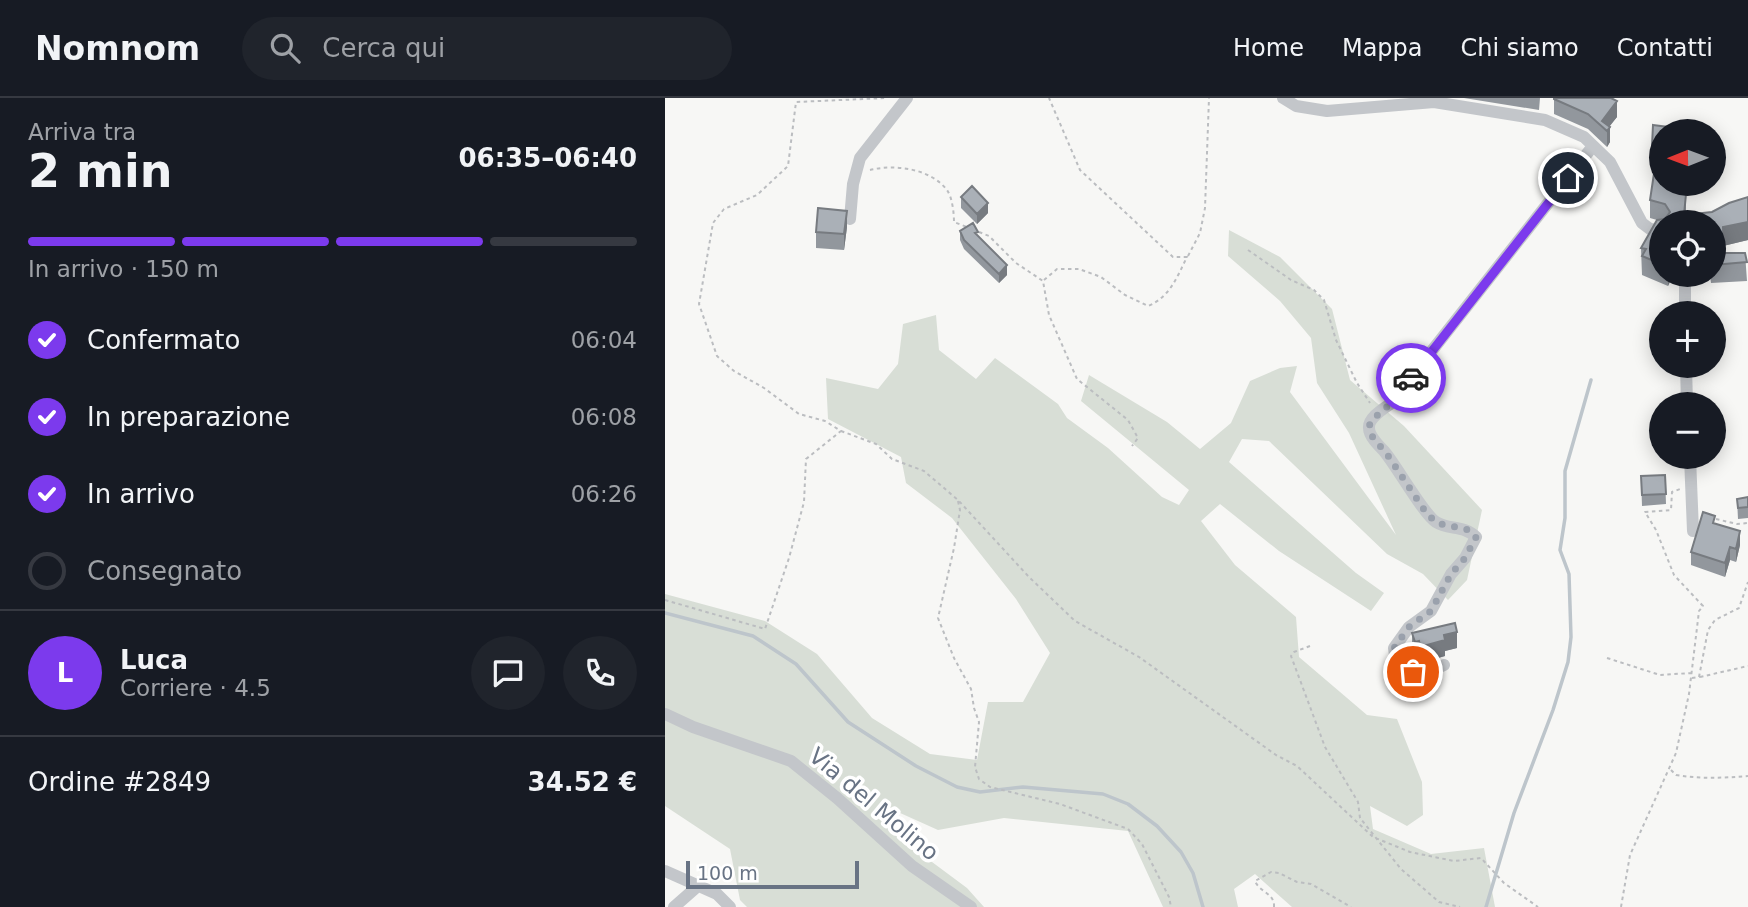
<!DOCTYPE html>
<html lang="it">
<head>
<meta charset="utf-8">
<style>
  body { margin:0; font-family:"DejaVu Sans",sans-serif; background:#20242c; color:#f1f3f6; height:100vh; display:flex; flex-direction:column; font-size:26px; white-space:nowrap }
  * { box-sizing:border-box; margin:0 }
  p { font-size:23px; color:#9ea1a6 }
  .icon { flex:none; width:38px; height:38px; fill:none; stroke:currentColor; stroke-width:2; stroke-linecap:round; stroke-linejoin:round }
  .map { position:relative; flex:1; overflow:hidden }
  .panel { display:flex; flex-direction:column; background:#171b24; width:665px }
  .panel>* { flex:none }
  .needle { width:46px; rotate:269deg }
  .fabs { position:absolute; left:984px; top:21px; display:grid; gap:14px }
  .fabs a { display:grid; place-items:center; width:77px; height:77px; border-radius:50%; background:#171b24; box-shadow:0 4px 18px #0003; font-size:35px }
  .scale { position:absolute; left:21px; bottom:18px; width:173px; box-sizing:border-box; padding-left:7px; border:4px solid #687384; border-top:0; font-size:19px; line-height:24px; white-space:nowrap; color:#687384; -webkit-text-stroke:5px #fff; paint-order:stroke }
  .pin { position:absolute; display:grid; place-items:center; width:60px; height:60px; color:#fff; margin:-30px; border:4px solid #fff; border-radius:50%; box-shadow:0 2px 7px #0007 }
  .courier { position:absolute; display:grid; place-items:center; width:70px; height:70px; margin:-35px; border:5px solid #7c3aed; border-radius:50%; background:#fff; color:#222; box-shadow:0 2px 9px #0007 }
  .headline em { font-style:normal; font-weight:700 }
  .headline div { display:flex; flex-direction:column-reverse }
  .headline { display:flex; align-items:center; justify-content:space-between; height:119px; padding:0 28px }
  h1 { font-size:46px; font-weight:700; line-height:52px }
  .bar { display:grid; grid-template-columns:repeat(4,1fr); gap:10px 7px; align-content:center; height:84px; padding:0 28px }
  .bar i { height:9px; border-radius:5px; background:#363941 }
  .bar .on { background:#7c3aed }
  .bar p { grid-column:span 4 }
  .line { display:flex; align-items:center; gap:18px; padding:0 28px; border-top:2px solid #363941 }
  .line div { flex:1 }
  .round { display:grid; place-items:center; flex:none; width:74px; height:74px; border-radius:37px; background:#20242c }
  ol { padding:0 28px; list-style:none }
  li { display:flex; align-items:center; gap:21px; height:77px }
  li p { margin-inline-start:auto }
  li .icon { padding:7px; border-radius:50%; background:#7c3aed; color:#fff; stroke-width:4 }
  li:last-child { color:#9ea1a6 }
  li i { width:38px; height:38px; border:4px solid #363941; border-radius:50% }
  header { display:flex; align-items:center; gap:42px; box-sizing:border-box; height:98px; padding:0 35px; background:#171b24; border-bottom:2px solid #363941 }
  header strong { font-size:33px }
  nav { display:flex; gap:38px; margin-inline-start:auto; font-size:24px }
  .search { width:490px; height:63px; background:#20242c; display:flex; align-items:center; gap:18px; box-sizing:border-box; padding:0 24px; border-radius:38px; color:#9ea1a6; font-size:26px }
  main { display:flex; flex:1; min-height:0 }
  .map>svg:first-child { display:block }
  .green { fill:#d8ded6 }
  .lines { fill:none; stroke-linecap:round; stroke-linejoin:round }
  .stream { stroke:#bdc5cb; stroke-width:3.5 }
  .path { stroke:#bbbdc0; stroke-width:2; stroke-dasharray:3.5 3.5; stroke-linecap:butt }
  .minor { stroke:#c3c6ca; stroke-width:12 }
  .wall { fill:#92979d }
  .shaded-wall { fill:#777b80 }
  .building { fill:#aab0b7; stroke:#777b80; stroke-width:2 }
  .done { stroke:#9aa1ac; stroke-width:7; stroke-dasharray:0 12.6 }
  .route { stroke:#7c3aed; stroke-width:9 }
  .labels { text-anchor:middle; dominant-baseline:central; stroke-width:7; stroke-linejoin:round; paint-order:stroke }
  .street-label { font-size:23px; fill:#687384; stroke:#fff }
</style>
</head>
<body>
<header>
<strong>Nomnom</strong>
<div class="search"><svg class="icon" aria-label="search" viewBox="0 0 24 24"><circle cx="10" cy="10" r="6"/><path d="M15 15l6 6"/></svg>Cerca qui</div>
<nav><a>Home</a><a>Mappa</a><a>Chi siamo</a><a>Contatti</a></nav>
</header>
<main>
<section class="panel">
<div class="headline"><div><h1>2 min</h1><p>Arriva tra</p></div><em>06:35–06:40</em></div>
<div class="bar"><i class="on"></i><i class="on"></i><i class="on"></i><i></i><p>In arrivo · 150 m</p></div>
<ol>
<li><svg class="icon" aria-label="check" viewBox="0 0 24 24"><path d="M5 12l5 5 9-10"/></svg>Confermato<p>06:04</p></li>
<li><svg class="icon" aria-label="check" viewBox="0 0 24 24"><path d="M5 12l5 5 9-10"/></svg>In preparazione<p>06:08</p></li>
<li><svg class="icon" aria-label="check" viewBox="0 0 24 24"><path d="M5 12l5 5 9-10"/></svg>In arrivo<p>06:26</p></li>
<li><i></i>Consegnato</li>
</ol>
<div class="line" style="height:126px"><b class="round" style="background:#7c3aed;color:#fff">L</b><div><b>Luca</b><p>Corriere · 4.5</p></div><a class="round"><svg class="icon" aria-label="chat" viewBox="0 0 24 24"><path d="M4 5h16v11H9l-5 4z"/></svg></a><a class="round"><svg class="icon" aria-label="phone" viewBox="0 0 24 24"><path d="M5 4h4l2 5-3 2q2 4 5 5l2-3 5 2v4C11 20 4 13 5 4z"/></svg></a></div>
<div class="line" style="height:91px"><div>Ordine #2849</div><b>34.52 €</b></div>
</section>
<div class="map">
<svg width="1083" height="809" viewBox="0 0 1083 809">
  <rect width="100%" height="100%" fill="#f7f7f5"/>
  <path class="green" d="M564,132L615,159L667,211L685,282L739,328L817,412L802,482L783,502L758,476L722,456L604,343L577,341L564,364L691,475L719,495L706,513L614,453L555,406L536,423L570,467L631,519L634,559L702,617L732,621L757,684L758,717L742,728L705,708L708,731L766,756L819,750L830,809H627L590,776L569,791L573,809H498L463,733L339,720L273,732L224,710L232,738L302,790L319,809H82L75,802L65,751L0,708V496L100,523L152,556L207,620L265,656L312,662L323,604H358L385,555L351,501L287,420L241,385L236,359L163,321L161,280L213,291L233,266L238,226L271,217L274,252L311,281L330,260L393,306L402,320L443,350L497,399L514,407L524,392L416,303L424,277L502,324L535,351L566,325L585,283L615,270L632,268L625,294L731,437L684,335L652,285L646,240L615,203L563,158Z"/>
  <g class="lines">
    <path class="stream" d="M0,515L88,538L131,566L183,624L251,668L292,689L315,694L358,689L438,696L463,706L492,728L516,754L528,775L538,809
      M821,809L849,715L888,612L903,564L906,539L904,476L895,452L900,420V373L926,282"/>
    <path class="path" d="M205,72C229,66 265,70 282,92C287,99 289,114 289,124L302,129
      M314,134L324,138L351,165L378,183L384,217L412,281L463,322L473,340L467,348
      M583,152L626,182L649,192L659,202L671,242L692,285L705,305
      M523,158L535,135L540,110L544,0
      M379,182L392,171H414L436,179L460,197L483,208C505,199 512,179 522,159H508L415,72L384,0
      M176,333L211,346L227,361L259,373L293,402L364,479L410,523L474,559L611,657L632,668L708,739L745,754L789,763L816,760L839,785L873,809
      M293,403L295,412L289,450L273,520L289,560L306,591L309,610L314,624L310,669L314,681L325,689L395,706L463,731L477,746L504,799L506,809
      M1051,421L1072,426L1083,425
      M0,502L100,531L124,460L139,404L141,361L176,333L160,323L134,316L99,290L69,273L52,258L34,206L48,125L59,111L92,97L123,68L131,4L221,0
      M645,548L629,554L626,558L660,649L693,704L695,720L736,771L774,804L795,809
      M942,560L995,577L1026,575
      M1035,579L1083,568
      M1027,580L1034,579L1043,532L1050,522L1074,510L1083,484
      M1006,672L1011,677C1035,681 1058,680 1083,678
      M609,809C610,795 594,794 590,783L606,774L614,775L632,784L646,786L686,809
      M956,809L965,757L1011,655L1024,596L1034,513L1038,508L1009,477L991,432L980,414L1006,412L1007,394L1015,391"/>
    <path class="minor" d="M618,0L631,8L662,13L769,4L880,22L919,39L945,64L977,125L985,131L996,132
      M185,121L188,86L195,60L242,0
      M1020,215V177
      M1021,268L1022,306
      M1025,359L1028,433
      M779,567C762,576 747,577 731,565L729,550L744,529L766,513L786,476L800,460L811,439C799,427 783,432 771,424C759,417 731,367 719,353C713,347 704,338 704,330C703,320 718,311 725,306L928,48
      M0,616L28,629L126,663L172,700L247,768L306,809
      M0,773L52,796L65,809
      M9,809L34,787"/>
  </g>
  <path class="wall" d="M799,0H875L874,12Z
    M889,1L952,19L944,28L945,44L942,49L923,31L889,16Z
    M988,27L1011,30L1012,33H996V86H1014V95L1021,96V117L1047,114L1064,105L1083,99V142L1058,148L1059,155H1080L1082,183L1046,185L1045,177H1048V124H996V177H1008L1003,188L977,177L976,150L992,122L985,120V102L991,67L987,66Z
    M296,99L323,115L312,126L296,110Z
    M182,129L179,152L151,150V134Z
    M295,133L313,139L342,177L334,185L299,151L295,142Z
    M1000,377L1001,406L977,408L976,378Z
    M1083,399V420L1073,421L1072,401Z
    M1050,426L1075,447L1071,464L1065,462L1060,479L1026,467V454Z
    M747,535L792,550L780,553V558L755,565L754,559L750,560L747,551Z"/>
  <path class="shaded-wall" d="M952,3V19L941,33L937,23Z
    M945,29V44L942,49V33Z
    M323,105V115L312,126V116Z
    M182,113V129L179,152V136Z
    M1083,124V142L1058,148V129Z
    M342,167V177L334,185V176Z
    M1003,177H1008L1003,188Z
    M1075,433V447L1071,464V451Z
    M1065,449V462L1060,479V465Z
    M792,534V550L780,553V558L755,565V549L779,537Z
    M754,543V559L750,560V544Z"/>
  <path class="building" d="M889,0H946L952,3L937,23L945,29L942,33L923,16L889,1Z
    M988,27L1011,30L1012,33H996V86H1013L1012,95L1021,96L1019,117L1047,114L1064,105L1083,99V124L1058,129L1059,155H1080L1082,164L1048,167V124H1024V123L1023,124H996V166L977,158L981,151L976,150L992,122L1000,121L1005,114L1000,106L985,102L993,49L987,48Z
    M307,88L323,105L312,116L296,99Z
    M153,110L182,113L179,136L151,134Z
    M308,125L313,134L310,135L342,167L334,176L299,142L295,133Z
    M1000,377L1001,396L977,397L976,378Z
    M1083,399V409L1073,410L1072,401Z
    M1038,414L1050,418L1048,425L1075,433L1071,451L1065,449L1060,465L1026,454Z
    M790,525L792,534L779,537L780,542L755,549L754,543L750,544L747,535Z"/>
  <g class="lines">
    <path class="done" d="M746,280L725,306L706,323L704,329L707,338L724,359L762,416L772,425L804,432L811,439L800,460L786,476L766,513L744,529L729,550L731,565L748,574"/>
    <path class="route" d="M746,280L903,80"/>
  </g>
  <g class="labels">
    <g class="street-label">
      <text transform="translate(209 706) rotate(40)">Via del Molino</text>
    </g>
  </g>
</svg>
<div class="fabs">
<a><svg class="needle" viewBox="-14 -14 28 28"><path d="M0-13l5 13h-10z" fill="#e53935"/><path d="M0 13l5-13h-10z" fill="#9ea1a6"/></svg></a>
<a><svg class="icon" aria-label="locate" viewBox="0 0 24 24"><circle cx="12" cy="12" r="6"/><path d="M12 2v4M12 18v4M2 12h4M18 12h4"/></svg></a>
<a>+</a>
<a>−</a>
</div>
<div class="scale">100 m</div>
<div class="pin" style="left:748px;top:574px;background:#ea580c"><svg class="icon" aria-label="bag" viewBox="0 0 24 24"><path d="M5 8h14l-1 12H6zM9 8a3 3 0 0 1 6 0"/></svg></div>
<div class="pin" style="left:903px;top:80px;background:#1f2937"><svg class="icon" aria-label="home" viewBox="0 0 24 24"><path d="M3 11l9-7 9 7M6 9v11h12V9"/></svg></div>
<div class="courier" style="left:746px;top:280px"><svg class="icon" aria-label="car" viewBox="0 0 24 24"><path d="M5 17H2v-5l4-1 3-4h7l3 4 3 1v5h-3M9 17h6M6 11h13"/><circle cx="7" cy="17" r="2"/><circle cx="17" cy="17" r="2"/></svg></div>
</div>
</main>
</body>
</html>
